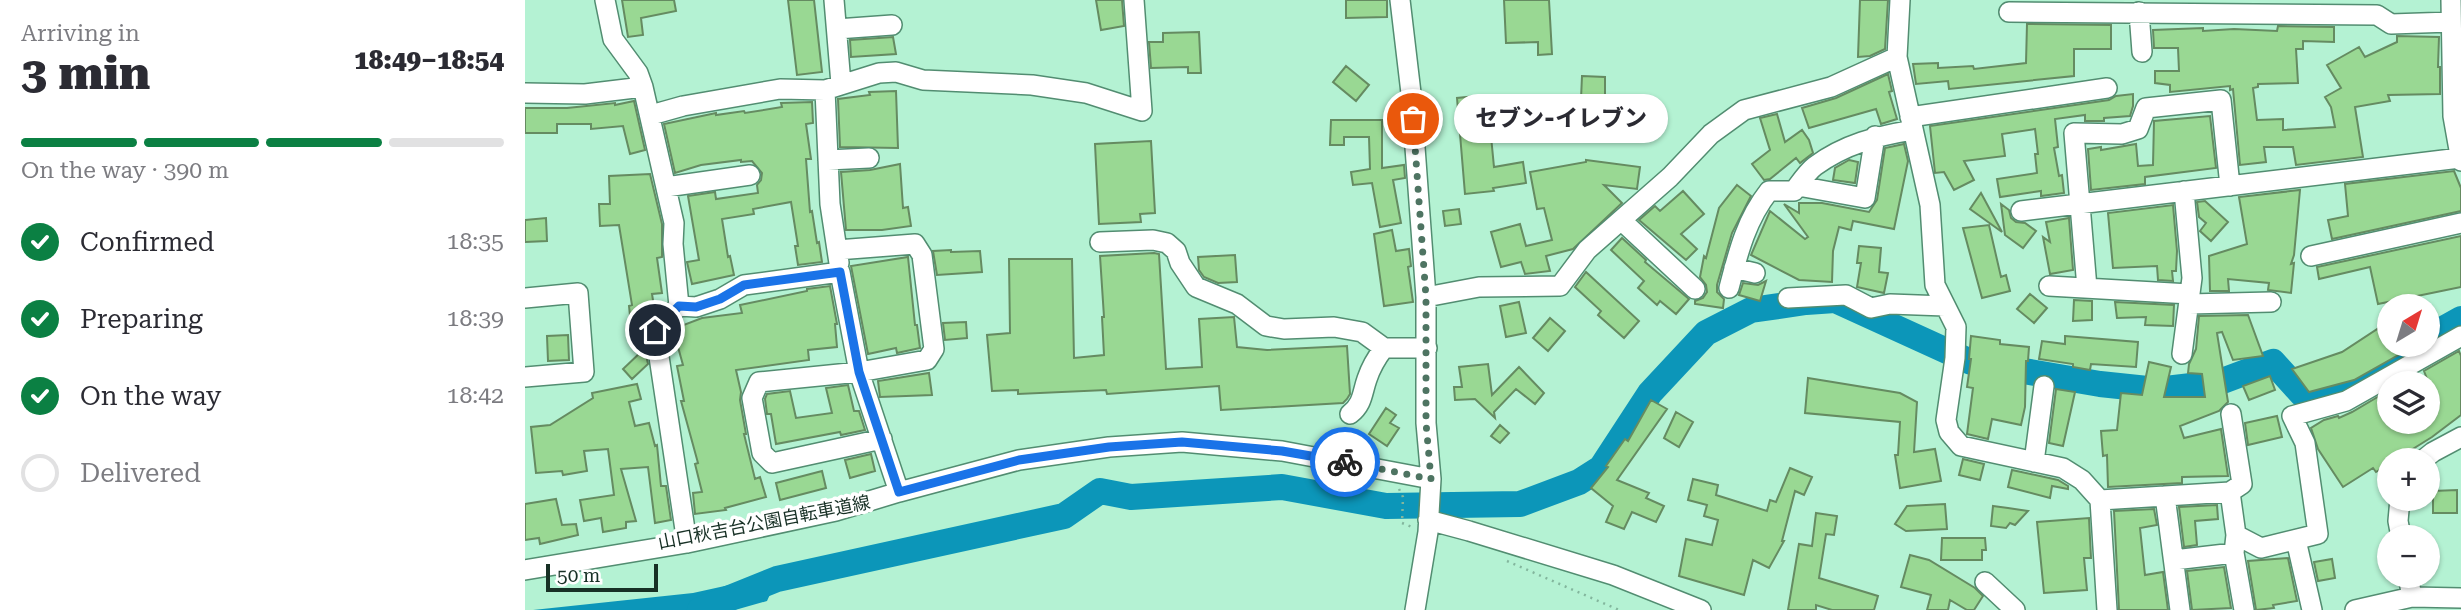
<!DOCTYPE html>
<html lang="en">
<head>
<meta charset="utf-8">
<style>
  body { margin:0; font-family:"Roboto Serif","Noto Sans JP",serif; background:#f2f2f3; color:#2b2b33; height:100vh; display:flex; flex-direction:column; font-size:26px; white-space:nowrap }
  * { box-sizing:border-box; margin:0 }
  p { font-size:23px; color:#7c7c81 }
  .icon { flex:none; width:38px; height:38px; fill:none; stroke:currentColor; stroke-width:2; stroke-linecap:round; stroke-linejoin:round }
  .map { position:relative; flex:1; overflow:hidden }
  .side { display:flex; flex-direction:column; background:#fff; width:525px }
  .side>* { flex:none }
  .needle { width:46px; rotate:38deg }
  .tools { position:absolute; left:1852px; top:294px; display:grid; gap:14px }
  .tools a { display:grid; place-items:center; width:63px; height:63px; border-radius:50%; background:#fff; box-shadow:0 2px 5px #0004; font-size:35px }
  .scale { position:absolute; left:21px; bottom:18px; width:112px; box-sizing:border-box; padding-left:7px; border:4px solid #173025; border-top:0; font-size:19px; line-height:24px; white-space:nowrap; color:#173025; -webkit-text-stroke:5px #fff; paint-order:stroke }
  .pin { position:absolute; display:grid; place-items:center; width:60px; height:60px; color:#fff; margin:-30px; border:4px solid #fff; border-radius:50%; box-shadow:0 2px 7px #0007 }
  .courier { position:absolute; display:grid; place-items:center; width:70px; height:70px; margin:-35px; border:5px solid #1a73e8; border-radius:50%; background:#fff; color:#222; box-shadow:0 2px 9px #0007 }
  .bubble { position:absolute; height:49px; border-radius:24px; background:#fff; box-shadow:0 2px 5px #0004; font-size:23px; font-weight:800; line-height:49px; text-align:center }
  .summary em { font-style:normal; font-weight:800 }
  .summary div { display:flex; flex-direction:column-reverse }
  .summary { display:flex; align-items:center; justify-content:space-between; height:119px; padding:0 21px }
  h1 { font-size:46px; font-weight:800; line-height:52px }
  .bar { display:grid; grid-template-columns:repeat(4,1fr); gap:10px 7px; align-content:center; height:84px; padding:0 21px }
  .bar i { height:9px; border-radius:5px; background:#e1e1e2 }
  .bar .on { background:#0b8043 }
  .bar p { grid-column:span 4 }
  ol { padding:0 21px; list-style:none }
  li { display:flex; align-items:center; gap:21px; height:77px }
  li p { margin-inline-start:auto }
  li .icon { padding:7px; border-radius:50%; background:#0b8043; color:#fff; stroke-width:4 }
  li:last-child { color:#7c7c81 }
  li i { width:38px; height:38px; border:4px solid #e1e1e2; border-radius:50% }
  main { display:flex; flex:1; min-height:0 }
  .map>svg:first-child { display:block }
  .water { fill:#0c96b9 }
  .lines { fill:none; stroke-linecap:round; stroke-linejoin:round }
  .river { stroke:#0c96b9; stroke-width:26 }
  .building { fill:#99d893; stroke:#658b61; stroke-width:2 }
  .minor-casing { stroke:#528d71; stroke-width:22 }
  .path { stroke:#83b69d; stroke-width:2.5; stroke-dasharray:2 5; stroke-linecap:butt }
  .minor { stroke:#fff; stroke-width:19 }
  .done { stroke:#4e7462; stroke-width:7; stroke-dasharray:0 12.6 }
  .route { stroke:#1a73e8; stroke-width:9 }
  .labels { text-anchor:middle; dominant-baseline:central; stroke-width:7; stroke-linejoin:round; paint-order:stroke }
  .street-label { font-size:18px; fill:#173025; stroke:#fff }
</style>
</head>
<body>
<main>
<section class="side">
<div class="summary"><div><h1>3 min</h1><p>Arriving in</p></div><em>18:49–18:54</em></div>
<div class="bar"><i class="on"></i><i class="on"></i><i class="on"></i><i></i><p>On the way · 390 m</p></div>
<ol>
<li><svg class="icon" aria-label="check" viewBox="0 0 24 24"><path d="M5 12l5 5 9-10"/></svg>Confirmed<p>18:35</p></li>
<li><svg class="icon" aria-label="check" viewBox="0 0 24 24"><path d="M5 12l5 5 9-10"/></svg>Preparing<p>18:39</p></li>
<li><svg class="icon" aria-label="check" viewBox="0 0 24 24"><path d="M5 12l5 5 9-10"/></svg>On the way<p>18:42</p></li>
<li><i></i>Delivered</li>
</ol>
</section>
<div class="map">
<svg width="1936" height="610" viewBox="0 0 1936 610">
  <rect width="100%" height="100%" fill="#b4f2d3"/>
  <path class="water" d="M236,578L252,579L242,601L210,610H8L168,593Z"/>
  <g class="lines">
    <path class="river" d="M1902,338L1936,319
      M175,610L252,579L539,516L575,491L606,497L757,487L861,506L995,504L1054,482L1076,468L1125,393L1181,333L1226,310L1281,302L1310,300L1446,362L1575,384L1632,390L1692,383L1748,362L1777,394L1785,398L1810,391L1890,345"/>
  </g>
  <path class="building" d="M97,0H149L151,11L116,18L118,35L103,37Z
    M263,0H289L297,72L272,75Z
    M571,0H597L599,26L576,30Z
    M821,0H862V17L821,18Z
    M979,0H1024L1027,54L1013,55V42L981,43Z
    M1335,0H1363L1360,49L1345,56L1333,57Z
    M1502,24L1586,25V49H1549V76L1424,89L1423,81L1391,84L1388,64L1413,63V68L1448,66L1449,69L1501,63Z
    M1753,26L1809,27V42L1778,41V49H1771L1773,83L1733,84V87L1728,88L1732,120L1758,119V130L1810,127L1806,107L1800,97L1816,88L1802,65L1834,47L1840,57L1872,42V36L1914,37L1913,67H1915V94L1863,95L1865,101L1830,107L1838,157L1771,165L1768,147H1739L1741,162L1715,165L1708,89L1705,90V86L1645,92V85L1630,83V71H1654L1653,48H1629L1628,30L1678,28V31L1709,29L1752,31Z
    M674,32L676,73H663V67L626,68L624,42H638V33Z
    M368,37L371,54L326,57L325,40Z
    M821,66L844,85L831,101L808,82Z
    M1363,74L1367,91L1364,92L1372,119L1356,124L1351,109L1284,128L1277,108L1311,98Z
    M1057,76L1080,77V100L1056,99Z
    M371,91L373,148L315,147L313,99L345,95L344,92Z
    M1608,94V106L1605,116L1579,118V121H1560V115L1530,119L1533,147L1529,148L1534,176L1537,175L1539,193L1516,196V191L1475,197L1472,179L1512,173L1510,154H1513L1510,129L1477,134L1480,156L1439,161L1449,180L1429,190L1419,172L1410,173L1405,126L1584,100L1591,96Z
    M962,95L969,167L998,162L1001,183L968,188L969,191L940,194L932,98Z
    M109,101L120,150L105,154L98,126L66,129V124H32V133H0V108H42L90,103V105Z
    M287,102L288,123L281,124L286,159H281L285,212L287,211L292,243L294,242L297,262L273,265L270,246H273L266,202L228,209L229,214L197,219L203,257L205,256L209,275L167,284L162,262L174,260L163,196L190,192L191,199L233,193L232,185L236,180L237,173L227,161L216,162V160L176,165L150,173L139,124L191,113V115L219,111L220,113L257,107L256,103Z
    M1093,108L1110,109L1109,133L1092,132Z
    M1252,114L1260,142L1277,130L1284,140L1288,153L1275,163L1271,158L1245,179L1239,180L1227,164L1245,150L1235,118Z
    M1685,116L1691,168L1620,177V184L1566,190L1563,149L1576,147V150L1611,144L1613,166L1628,165L1629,121Z
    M806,120H857V168L879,165L880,178L868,180L876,223L855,227L847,183L828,185L826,172L845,169L844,137H819V145H805Z
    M626,141L630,213L615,214L616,222L574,224L570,144Z
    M1379,144L1383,161L1369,229L1328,221L1326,230L1314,227L1308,251L1307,282L1274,280L1226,255L1245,211L1280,239L1283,237L1259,204L1274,213V203H1297L1344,212L1352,200L1360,148Z
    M1061,160L1115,167L1112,189L1079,185L1097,203L1048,249L1021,256L1025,271L1000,274L996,262L976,267L966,232L995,224L1001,246L1027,240L1019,208L1012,209L1005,172L1061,162Z
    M1324,160L1333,162L1330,183L1308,180L1310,168Z
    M375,164L378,208L383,207L386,226L357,230H321L316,172L345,170Z
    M1929,171L1936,188V211L1807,239L1803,220L1823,216L1820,184Z
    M125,174L137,224V257L132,258L137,293L127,294L130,313L120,323L106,325L104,306L107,305L94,225L75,226L74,204H85L84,176Z
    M1212,185L1226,196L1207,233L1192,285V292L1199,299L1198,308L1170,304V301L1178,298L1182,292L1181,285L1175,277L1179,256L1181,258L1194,208Z
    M1775,190L1769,255L1766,264L1769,263L1766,293L1743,290L1744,283L1703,279L1704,291H1685L1684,256L1722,244L1714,197Z
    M1158,191L1179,214L1156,234L1172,249L1161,260L1114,220L1130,206L1135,211Z
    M1456,193L1477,232L1445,209Z
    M1680,201L1703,222L1686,241L1675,231L1681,223L1674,217L1672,202Z
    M1476,204L1484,210L1486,218L1491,222L1500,223L1511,231L1498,248L1480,235Z
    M1648,205L1652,251L1651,271H1647L1648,281L1633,280L1632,266L1588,268L1583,213Z
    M934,209L936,224L920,226L918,211Z
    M21,218L22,241L0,242V220Z
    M1544,218L1548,270L1525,274L1518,237L1525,242L1521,222Z
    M1464,225L1476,277L1481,275L1485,291L1457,298L1438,228Z
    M867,230L871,251L884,249L886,266L883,267L888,302L859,306L849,234Z
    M1936,236V287L1853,304L1845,267L1794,279L1792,267Z
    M1097,238L1121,260L1120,262L1164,299L1151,314L1135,301L1132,305L1113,288L1119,281L1086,250Z
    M1334,246L1356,248L1354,272L1363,273L1359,293L1332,287L1336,263H1332Z
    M426,250V252L455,251L457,272L412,275L408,251Z
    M629,253L634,254L641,369L677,367L674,319L709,317L712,347L742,350L822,346L825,394L822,399L818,403L696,410L694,386L582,394L581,390L493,394V390L467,391L462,335L485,333L484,259H547L549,358L579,355L577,317H579L575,256Z
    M710,255L712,282L693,283L679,277L674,270L673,257Z
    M383,257L390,325H392L395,348L372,353L371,348L343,354L326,266Z
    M1061,272L1114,321L1099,338L1073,315L1076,311L1050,287Z
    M1241,281L1235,301L1214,295L1218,283L1233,285Z
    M305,286L312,324H310L312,347L283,350L284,360L211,370L216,392L215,400L221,434H219L230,479L235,477L241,497L200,508L201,510L170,514L168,493L177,492L170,464L173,463L156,401H159L152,366L158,365L148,329L177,318L217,313L215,305L282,291V289Z
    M1505,294L1522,308L1509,323L1492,309Z
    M1549,300L1567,301V320L1548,321Z
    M994,302L1001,333L981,337L975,306Z
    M1590,302L1649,305L1648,326L1620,325L1621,317L1592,318Z
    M1723,315L1738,356L1708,360L1697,332L1692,333L1703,402L1694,411L1655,426L1659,438L1696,429L1703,476L1657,477V483L1583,487L1582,455L1578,456L1576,431L1592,430L1596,393L1617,395L1624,362L1646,367L1639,397H1680L1677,374L1663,373L1664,364L1671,349L1674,316Z
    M1025,318L1040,331L1023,351L1008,338Z
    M441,322L442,338L420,340L418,323Z
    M1860,324L1864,330V345H1891L1829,380L1784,392L1767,369L1817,352Z
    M43,335L44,360L23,361L22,336Z
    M1446,336L1475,340V344L1504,347L1503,361H1501L1500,407L1496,425L1467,419L1463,439L1442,434L1448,388L1442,387L1446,359H1444Z
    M1540,336L1613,342L1611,367L1566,364L1565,370L1548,367V364L1514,359L1517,341L1540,344Z
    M117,351L121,355L123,364L107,379L98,369Z
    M1934,351L1936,356V415L1907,437L1870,460H1864V464L1851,472L1848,468L1818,487L1793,449L1786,428L1799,420L1813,416L1814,418L1827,412L1856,395L1864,408V422H1902V379L1899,371Z
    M963,364L967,395L994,367L1019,393L1010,404L991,389L969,412L970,418L950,399L930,400L929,387H937L934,367Z
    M404,373L407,395L355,397L353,381Z
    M1745,376L1750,390L1724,400L1718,386Z
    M1283,378L1375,393L1392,402L1389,452L1410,449L1416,481L1375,488L1370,455H1373L1375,422L1280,413Z
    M112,384L116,399L104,402L110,426L124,423L130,446L132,445L136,486H141L146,520L130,523L123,467L96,469L111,521L101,522V528L78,532L76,518L59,521L55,500L89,495L83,449L59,451L62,471L38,475L37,471L11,473L6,427L25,425L68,398L67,393Z
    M323,385L329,411H334L340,430L316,435L315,432L251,444L246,414H242L240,399L242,394L265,391L271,418L307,413L301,388Z
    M1531,389L1550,392L1538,446L1524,443Z
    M1126,400L1142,409L1092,480L1124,493L1121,498L1139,506L1131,522L1107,512L1099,529L1081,522L1088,506L1066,488L1083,467L1081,466L1100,439L1103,441Z
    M861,408L871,415L865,423L874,428L862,446L844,434Z
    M1151,412L1168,422L1154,447L1139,438Z
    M1752,416L1757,437L1723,445L1720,423Z
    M975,425L984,433L975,443L966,436Z
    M346,454L350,471L325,478L320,460Z
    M1438,459L1459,464L1455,480L1434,475Z
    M1265,468L1287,477L1279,495L1270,491L1257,541H1259L1244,568L1228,560L1219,595L1154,576L1161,539L1187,545L1193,520L1179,516L1182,505L1163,500L1168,479L1193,485L1191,495L1242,511L1245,500L1251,502Z
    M1487,470L1533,480L1543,486V489L1527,486L1525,498L1483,487Z
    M297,471L301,488L255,500L251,483Z
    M1932,490V513H1908V491Z
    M31,499L37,525L51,524L53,535L15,544L14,538L0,540V504Z
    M1420,504L1422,529L1381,531L1370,524L1382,506Z
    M1692,505L1693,519L1670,521L1672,545L1659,547L1654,507Z
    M1468,506L1483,508L1503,511L1490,525L1485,523L1481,528L1466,526Z
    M1629,509L1632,525L1615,528L1620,575L1638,572L1643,610H1594L1589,511Z
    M1291,513L1312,516L1309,535L1301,534L1294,578L1353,596L1349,610H1307L1291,605V610H1263L1274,544L1287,546Z
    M1564,518L1566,558H1559L1562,590L1519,593L1512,522Z
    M1417,538H1460L1461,550H1457V560H1416Z
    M1385,555L1404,560L1450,588L1458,596L1449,610H1442L1425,600L1423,610H1402L1406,595L1376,587Z
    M1763,558L1772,601L1748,605L1749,608L1731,610L1723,561Z
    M1807,559L1810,578L1793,581L1789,562Z
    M1699,567L1706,608L1667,610L1662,571Z"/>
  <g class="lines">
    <defs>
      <path id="minor" d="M80,0L88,39L113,73L118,87L149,223L148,244L154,306L130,330L162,543
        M309,0L316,84
        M875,0L886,93L901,297V423L906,479L903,532L890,610
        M1375,0L1372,57L1405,205L1410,285L1431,327L1430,358L1421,420L1424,432L1436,446L1538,468L1557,480L1575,500L1582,610
        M1926,0L1928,116L1936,161
        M1484,12L1852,15L1866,24L1926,22
        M1614,12L1617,52
        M312,29L367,25
        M300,90L305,204L314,263
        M0,93L60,94L118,87
        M126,115L158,106L255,89L300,90L354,73L371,72L398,80L507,85L561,93L617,111L609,0
        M1385,117L1582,88
        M303,160L344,158
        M1273,186L1340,198L1350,136
        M141,187L225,175
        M1496,211L1935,158
        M1096,220L1170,289
        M575,242L628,240L642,243L651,251L655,263L671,287L712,304L741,326L759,329L809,327L837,332L859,348H902
        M312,250L390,244L397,255L409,349L402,360L334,372L234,382L227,398L237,453L247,463L357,439
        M1786,256L1936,223
        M1209,268L1230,273
        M1524,286L1665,294
        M1204,288C1213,253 1221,220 1244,191H1269C1275,183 1282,172 1290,166C1320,144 1352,136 1388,130
        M1562,288L1549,133L1597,134L1613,129L1621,108L1696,100L1705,186
        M901,297L954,287L1035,286L1062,250L1145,177L1186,134L1219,110L1306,87L1372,57
        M0,298L53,293L59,372L0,377
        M1263,298L1321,295L1346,308L1365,304L1420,306
        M1664,304L1746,302
        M154,306L171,307L195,299L219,285L315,272L334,372L374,492
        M1657,354L1667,278L1659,191
        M825,414C838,404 837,393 842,379C846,367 852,357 859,348
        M1898,460L1908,452L1936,437
        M1509,462L1519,386
        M1705,492L1717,484L1706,414
        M1640,496L1655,610
        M1875,499L1873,521L1876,537
        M1575,500L1705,492L1711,535L1709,553L1719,610
        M903,520L944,531L1088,575L1176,610
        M1711,535L1736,548L1793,534L1780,443L1767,416L1821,401L1936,336
        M1771,540L1787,610
        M1649,560L1709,553
        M0,570L162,543L311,511L374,492L494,460L584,447L657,442L757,451L906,479
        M1883,576L1887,597
        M1460,582L1490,610
        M1830,610L1887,597L1936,598"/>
    </defs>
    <use href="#minor" class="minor-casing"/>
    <path class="path" d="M874,489L878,497L877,523L887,527
      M982,561L1094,610"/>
    <use href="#minor" class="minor"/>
  </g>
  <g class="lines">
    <path class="done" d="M820,462L906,479L901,423V297L888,119"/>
    <path class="route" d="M130,330L154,306L171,307L195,299L219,285L315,272L334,372L374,492L494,460L584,447L657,442L757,451L820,462"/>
  </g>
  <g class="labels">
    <g class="street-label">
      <text transform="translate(239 522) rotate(-11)">山口秋吉台公園自転車道線</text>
    </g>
  </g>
</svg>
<div class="tools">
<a><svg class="needle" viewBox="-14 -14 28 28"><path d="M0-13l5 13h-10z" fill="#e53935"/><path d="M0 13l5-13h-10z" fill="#7c7c81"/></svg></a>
<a><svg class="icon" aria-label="layers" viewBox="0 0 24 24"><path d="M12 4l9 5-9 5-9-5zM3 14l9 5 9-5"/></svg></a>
<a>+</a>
<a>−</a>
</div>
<div class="scale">50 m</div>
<div class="pin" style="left:888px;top:119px;background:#ea580c"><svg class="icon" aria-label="bag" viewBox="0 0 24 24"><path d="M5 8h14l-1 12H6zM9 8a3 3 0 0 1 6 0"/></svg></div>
<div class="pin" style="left:130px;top:330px;background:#1f2937"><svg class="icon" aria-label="home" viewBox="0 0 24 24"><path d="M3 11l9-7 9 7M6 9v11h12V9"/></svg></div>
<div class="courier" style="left:820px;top:462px"><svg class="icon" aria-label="bike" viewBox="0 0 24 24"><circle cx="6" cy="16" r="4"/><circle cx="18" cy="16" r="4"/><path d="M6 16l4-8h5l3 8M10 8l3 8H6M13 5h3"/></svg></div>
<div class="bubble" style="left:929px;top:94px;width:214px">セブン-イレブン</div>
</div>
</main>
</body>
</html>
